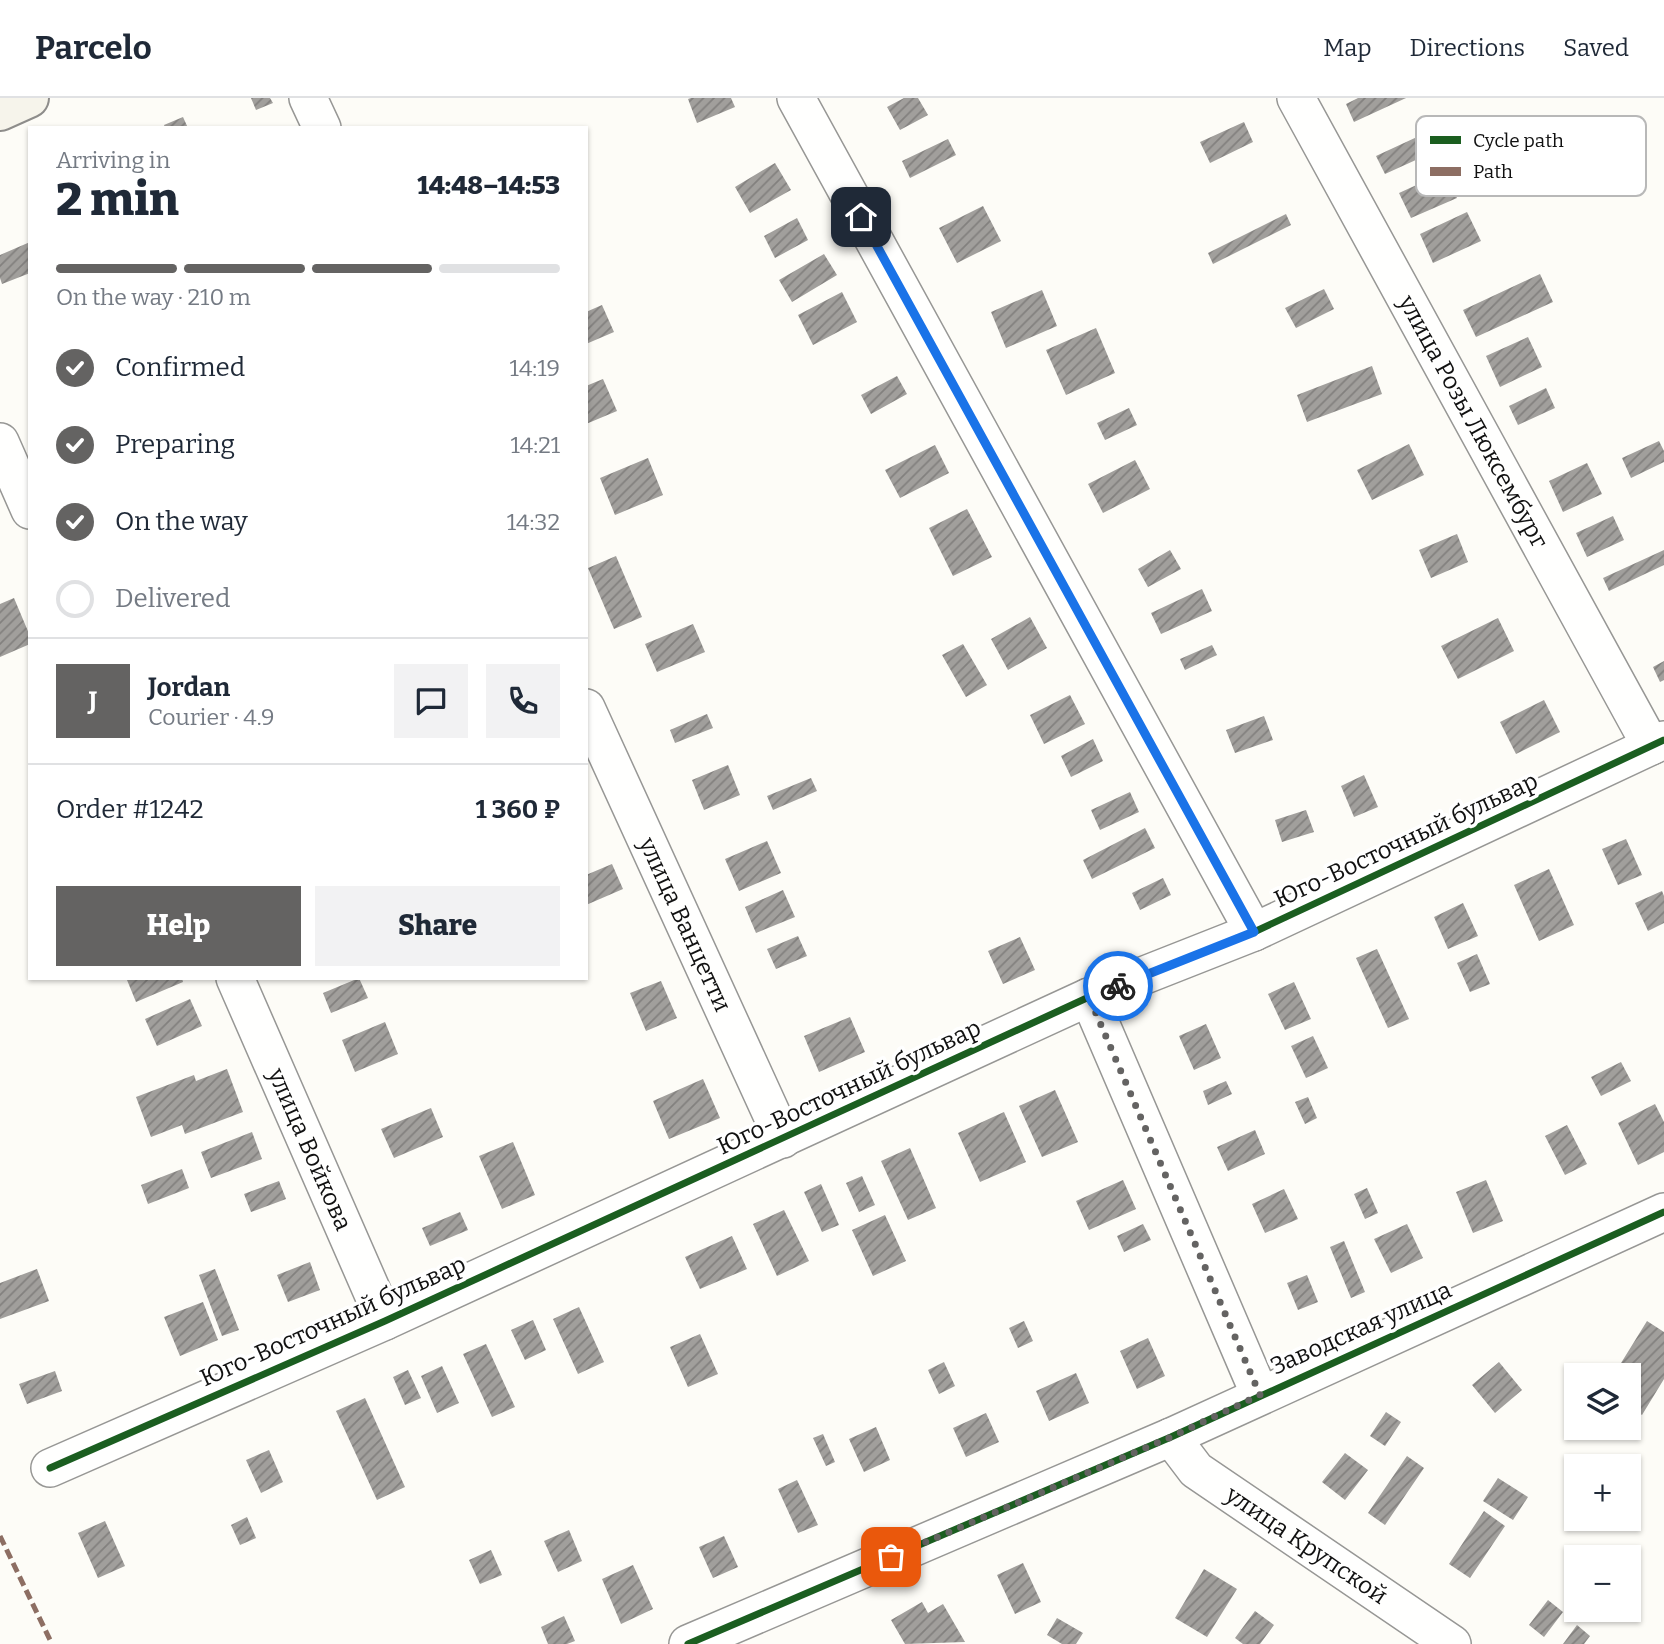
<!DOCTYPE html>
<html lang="en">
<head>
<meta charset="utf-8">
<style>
  body { margin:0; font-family:Bitter,serif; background:#f2f2f3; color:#1f2937; height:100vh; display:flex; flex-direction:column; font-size:26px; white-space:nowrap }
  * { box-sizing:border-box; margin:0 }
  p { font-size:23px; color:#747a83 }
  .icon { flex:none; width:38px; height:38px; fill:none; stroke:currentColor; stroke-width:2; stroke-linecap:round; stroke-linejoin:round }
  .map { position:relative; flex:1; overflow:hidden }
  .sheet { position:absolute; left:28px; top:28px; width:560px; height:854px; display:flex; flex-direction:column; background:#fff; border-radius:0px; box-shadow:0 2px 5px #0004 }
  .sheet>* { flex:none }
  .tools { position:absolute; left:1564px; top:1265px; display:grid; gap:14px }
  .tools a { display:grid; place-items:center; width:77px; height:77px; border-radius:0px; background:#fff; box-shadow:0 2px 5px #0004; font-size:35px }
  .pin { position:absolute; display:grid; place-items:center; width:60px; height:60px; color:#fff; margin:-30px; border-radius:14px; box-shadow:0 4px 10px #0006 }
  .courier { position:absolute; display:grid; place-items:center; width:70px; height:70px; margin:-35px; border:5px solid #1a73e8; border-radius:50%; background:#fff; color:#222; box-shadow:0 2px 9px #0007 }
  .overview em { font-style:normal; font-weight:800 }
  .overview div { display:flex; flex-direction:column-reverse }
  .overview { display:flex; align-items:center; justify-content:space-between; height:119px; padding:0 28px }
  h1 { font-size:46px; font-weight:800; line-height:52px }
  .bar { display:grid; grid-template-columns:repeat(4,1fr); gap:10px 7px; align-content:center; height:84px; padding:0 28px }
  .bar i { height:9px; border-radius:5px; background:#e0e1e3 }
  .bar .active { background:#646362 }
  .bar p { grid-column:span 4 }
  .line { display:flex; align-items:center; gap:18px; padding:0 28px; border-top:2px solid #e0e1e3 }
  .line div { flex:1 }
  .round { display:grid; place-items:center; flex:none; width:74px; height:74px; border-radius:0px; background:#f2f2f3 }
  ol { padding:0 28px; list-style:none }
  li { display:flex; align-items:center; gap:21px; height:77px }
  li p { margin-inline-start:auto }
  li .icon { padding:7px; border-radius:50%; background:#646362; color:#fff; stroke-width:4 }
  li:last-child { color:#747a83 }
  li i { width:38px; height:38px; border:4px solid #e0e1e3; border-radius:50% }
  .button { display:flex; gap:14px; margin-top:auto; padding:14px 28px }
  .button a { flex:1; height:80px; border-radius:0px; background:#646362; color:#fff; font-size:28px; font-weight:800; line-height:80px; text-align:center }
  .button a+a { background:#f2f2f3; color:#1f2937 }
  header { display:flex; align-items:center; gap:42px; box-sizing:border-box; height:98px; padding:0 35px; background:#fff; border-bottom:2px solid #e0e1e3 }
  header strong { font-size:33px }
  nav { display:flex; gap:38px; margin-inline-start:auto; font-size:24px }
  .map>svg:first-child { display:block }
  .building { fill:url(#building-hatch) }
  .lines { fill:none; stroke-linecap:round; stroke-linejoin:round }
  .street-casing { stroke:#979795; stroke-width:40 }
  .secondary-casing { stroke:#8e8d8b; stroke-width:42 }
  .street { stroke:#fffffe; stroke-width:37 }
  .secondary { stroke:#f6f4eb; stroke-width:38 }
  .quiet { stroke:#8d6e63; stroke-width:5; stroke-dasharray:10 5; stroke-linecap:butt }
  .cycleway-casing { stroke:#fff; stroke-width:11 }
  .cycleway { stroke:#1b5e20; stroke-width:7 }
  .done { stroke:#646362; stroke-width:7; stroke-dasharray:0 12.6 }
  .route { stroke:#1a73e8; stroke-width:9 }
  .labels { text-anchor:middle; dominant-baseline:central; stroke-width:7; stroke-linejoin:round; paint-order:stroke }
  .street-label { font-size:24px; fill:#111; stroke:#fff }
  .key { fill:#fff; stroke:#b8b8b8; stroke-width:2 }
  .key-label { font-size:19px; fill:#111 }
</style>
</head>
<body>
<header>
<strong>Parcelo</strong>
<nav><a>Map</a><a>Directions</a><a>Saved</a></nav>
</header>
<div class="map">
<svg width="1664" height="1546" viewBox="0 0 1664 1546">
  <defs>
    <pattern id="building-hatch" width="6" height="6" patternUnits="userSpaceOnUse" patternTransform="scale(1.75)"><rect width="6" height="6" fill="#a19f9c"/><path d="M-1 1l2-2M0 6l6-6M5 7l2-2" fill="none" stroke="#82807e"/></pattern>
  </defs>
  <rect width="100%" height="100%" fill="#fdfcf7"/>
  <path class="building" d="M251,0H270L273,5L256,12Z
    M691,0H731L735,9L697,25L688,1Z
    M904,0H918L928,17L900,32L887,9Z
    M1358,0H1406L1354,24L1346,6Z
    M183,19L188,30H165L164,27Z
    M1244,24L1253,44L1210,65L1200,44Z
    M1432,32L1440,51L1385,76L1376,58Z
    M948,41L956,57L910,80L902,63Z
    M775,65L791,92L750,115L735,89Z
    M1445,74L1457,100L1411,120L1399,95Z
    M983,108L1001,143L957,165L939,130Z
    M1467,114L1481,143L1433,165L1420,136Z
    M1286,116L1291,127L1213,166L1208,155Z
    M797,120L808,142L775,160L764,138Z
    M30,144V175L2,186L0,180V157Z
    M824,156L837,177L792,204L779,182Z
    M1540,176L1553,204L1476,239L1463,212Z
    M1324,191L1334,211L1296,230L1285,210Z
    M1042,192L1057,228L1006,250L991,214Z
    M842,194L857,224L813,247L798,217Z
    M602,207L614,234L586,246V214Z
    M1096,230L1115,275L1066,297L1046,252Z
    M1528,239L1542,269L1500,289L1486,258Z
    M1372,268L1382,296L1307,324L1297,297Z
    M897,278L907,296L871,316L861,297Z
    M603,281L617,313L586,326V288Z
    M1546,290L1555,310L1518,327L1509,308Z
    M1129,310L1137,327L1105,342L1097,325Z
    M1659,343L1664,353V364L1631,380L1622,360Z
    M1409,346L1424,377L1372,402L1357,372Z
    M935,347L949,375L900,400L885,372Z
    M648,360L663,397L615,417L600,380Z
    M1135,362L1150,391L1103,415L1088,386Z
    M1587,365L1602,396L1563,414L1549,383Z
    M967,411L992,459L953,478L929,430Z
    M1613,418L1624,442L1587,459L1576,435Z
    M1457,436L1468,464L1431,480L1419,452Z
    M1170,452L1181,471L1148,489L1138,471Z
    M1664,452V467L1609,493L1603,480Z
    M616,458L642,519L614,531L588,470Z
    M1202,491L1212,513L1161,536L1151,515Z
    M14,500L30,538V546L0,559V506Z
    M1030,519L1047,550L1008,572L991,541Z
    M1498,520L1514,553L1458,581L1441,548Z
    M693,526L705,554L657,574L645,546Z
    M963,546L987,587L966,599L942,557Z
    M1212,547L1217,557L1185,572L1180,561Z
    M1664,563V582L1660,584L1653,569Z
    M1070,597L1085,626L1044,646L1030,617Z
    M1544,602L1560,634L1516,656L1500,624Z
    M707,616L713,630L675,645L670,632Z
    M1264,618L1273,642L1235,655L1226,632Z
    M1093,641L1103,663L1071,679L1061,658Z
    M728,667L740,697L704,712L692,682Z
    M1364,677L1378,709L1354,719L1341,688Z
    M811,680L817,693L773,712L767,698Z
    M1130,694L1139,714L1100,732L1091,712Z
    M1306,712L1314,734L1282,744L1275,722Z
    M1145,730L1155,750L1092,781L1083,762Z
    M1626,741L1642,777L1618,787L1602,751Z
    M767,743L781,775L739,793L725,761Z
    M612,766L623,791L586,807V777Z
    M1549,771L1574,827L1539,843L1514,787Z
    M1163,780L1171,797L1140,812L1132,795Z
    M783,792L795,819L756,835L745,809Z
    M1662,793L1664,798V825L1648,833L1635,805Z
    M1463,805L1478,838L1448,851L1434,819Z
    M798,838L807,858L776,871L767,851Z
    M1020,839L1035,872L1003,886L988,853Z
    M1377,851L1409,921L1388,930L1356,860Z
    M1477,856L1490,886L1470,894L1457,865Z
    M130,880H182L183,884L136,904L127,882Z
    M359,880L368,900L331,915L323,895Z
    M661,883L677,920L646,933L630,895Z
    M1294,884L1311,921L1285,932L1268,896Z
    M190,901L202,928L157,948L145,921Z
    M850,919L865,954L819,974L804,938Z
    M385,924L398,956L355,974L342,942Z
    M1206,926L1221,960L1194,972L1179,938Z
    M1313,938L1328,970L1306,980L1291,948Z
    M1621,964L1631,983L1601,998L1591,979Z
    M227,971L243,1014L185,1036L182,1027L151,1039L136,999L194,977L196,983Z
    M703,981L720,1020L669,1041L653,1003Z
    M1226,983L1232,996L1208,1007L1203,993Z
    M1055,992L1078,1044L1042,1059L1019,1008Z
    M1308,999L1317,1020L1305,1026L1295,1004Z
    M1655,1006L1664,1024V1054L1638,1067L1618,1025Z
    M431,1010L443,1039L394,1060L381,1031Z
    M1004,1014L1026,1064L980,1084L958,1035Z
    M1567,1027L1587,1066L1565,1077L1545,1038Z
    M1255,1032L1265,1056L1228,1073L1217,1049Z
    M252,1034L262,1061L211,1080L201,1054Z
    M513,1044L535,1097L502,1111L479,1058Z
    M910,1050L936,1110L908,1122L881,1063Z
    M182,1071L189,1090L148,1106L141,1087Z
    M862,1078L875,1107L859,1114L846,1085Z
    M1123,1082L1136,1111L1089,1132L1076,1103Z
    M1486,1082L1503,1123L1473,1135L1456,1094Z
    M279,1083L286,1101L251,1114L244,1096Z
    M821,1086L839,1127L822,1134L804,1094Z
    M1367,1090L1378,1115L1365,1121L1354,1096Z
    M1284,1091L1298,1121L1265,1135L1252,1106Z
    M784,1112L809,1163L777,1178L753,1126Z
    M460,1114L468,1132L430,1148L422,1130Z
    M885,1117L906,1163L873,1178L852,1132Z
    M1143,1126L1151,1142L1124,1154L1117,1138Z
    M1407,1126L1423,1160L1391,1175L1374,1141Z
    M732,1138L747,1171L700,1191L685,1159Z
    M1344,1143L1365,1194L1351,1200L1330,1149Z
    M310,1164L320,1192L288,1204L277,1177Z
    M37,1171L49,1203L0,1221V1185Z
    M215,1171L239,1232L222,1238L199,1177Z
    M1307,1177L1318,1204L1298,1212L1287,1185Z
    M203,1204L218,1242L180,1258L164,1219Z
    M579,1209L604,1264L578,1276L553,1221Z
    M533,1222L546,1252L525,1262L511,1232Z
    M1024,1223L1033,1243L1018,1250L1009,1230Z
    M1647,1223L1664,1234V1281L1642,1317L1629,1308V1278H1613Z
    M700,1236L718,1276L688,1289L670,1249Z
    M1148,1240L1165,1278L1137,1291L1120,1253Z
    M486,1246L515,1309L492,1319L463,1256Z
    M944,1264L955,1288L939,1296L928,1272Z
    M1499,1264L1522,1292L1495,1315L1472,1287Z
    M442,1268L459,1305L437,1315L421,1278Z
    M408,1272L421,1300L405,1307L393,1279Z
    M55,1273L62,1293L27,1306L19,1286Z
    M1076,1275L1089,1305L1049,1323L1036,1293Z
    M365,1300L405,1389L377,1402L336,1313Z
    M1386,1314L1401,1324L1385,1348L1370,1338Z
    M986,1315L999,1344L966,1359L953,1330Z
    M876,1329L890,1362L864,1374L849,1341Z
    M823,1336L835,1364L826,1368L813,1340Z
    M269,1352L283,1384L261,1395L246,1362Z
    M1345,1355L1368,1372L1345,1402L1322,1384Z
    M1407,1358L1424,1370L1385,1427L1368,1415Z
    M1498,1380L1528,1399L1513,1422L1483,1403Z
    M797,1382L818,1427L798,1435L778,1391Z
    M1484,1413L1505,1428L1470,1480L1449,1466Z
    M247,1419L256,1440L240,1447L231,1427Z
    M105,1423L125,1468L98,1480L78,1435Z
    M569,1432L582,1463L558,1474L544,1443Z
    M724,1438L738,1469L713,1480L699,1449Z
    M491,1452L502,1477L480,1486L469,1462Z
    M1023,1465L1041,1504L1015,1516L997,1477Z
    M633,1467L653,1511L621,1526L602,1481Z
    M1204,1471L1237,1491L1207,1539L1175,1520Z
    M1548,1502L1563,1514L1544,1539L1529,1527Z
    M922,1504L928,1515L943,1506L965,1544L905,1546L891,1522Z
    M1255,1513L1274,1527L1260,1546H1243L1235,1540Z
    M564,1518L575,1543L567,1546H548L541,1529Z
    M1057,1520L1083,1535L1076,1546H1062L1047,1537Z
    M1577,1527L1590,1538L1584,1546H1563Z"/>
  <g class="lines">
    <defs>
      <g id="street">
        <path d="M308,0L322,30"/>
        <path d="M796,0L1254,834"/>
        <path id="s1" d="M1296,0L1651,648"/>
        <path d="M0,344L30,412"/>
        <path id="s2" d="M586,610L783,1041"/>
        <path id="s3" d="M235,880L385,1223"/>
        <path d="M1089,899L1260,1297"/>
        <path id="s4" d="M1171,1339L1196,1372L1452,1546"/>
        <path d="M50,1370L385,1223L1089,899L1254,834L1664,642"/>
        <path d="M688,1546L1171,1339L1664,1114"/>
      </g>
      <path id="secondary" d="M0,13L29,0"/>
    </defs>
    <use href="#street" class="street-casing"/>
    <use href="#secondary" class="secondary-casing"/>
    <use href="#street" class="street"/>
    <use href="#secondary" class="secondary"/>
    <path class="quiet" d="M0,1438L52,1546"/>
    <defs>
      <path id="cycleway" d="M50,1370L385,1223L1089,899L1254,834L1664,642
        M688,1546L1171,1339L1664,1114"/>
    </defs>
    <use href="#cycleway" class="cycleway-casing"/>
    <use href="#cycleway" class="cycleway"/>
  </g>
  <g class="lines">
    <path class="done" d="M891,1459L1171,1339L1260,1297L1089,899L1118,888"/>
    <path class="route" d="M861,119L1254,834L1118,888"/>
  </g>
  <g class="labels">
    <g class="street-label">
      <text stroke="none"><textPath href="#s1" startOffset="369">улица Розы Люксембург</textPath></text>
      <text transform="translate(1406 742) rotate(-25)">Юго-Восточный бульвар</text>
      <text stroke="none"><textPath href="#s2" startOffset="238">улица Ванцетти</textPath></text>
      <text transform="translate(849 989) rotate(-25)">Юго-Восточный бульвар</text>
      <text stroke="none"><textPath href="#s3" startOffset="187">улица Войкова</textPath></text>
      <text transform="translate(333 1223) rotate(-24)">Юго-Восточный бульвар</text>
      <text transform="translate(1361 1230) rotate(-24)">Заводская улица</text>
      <text stroke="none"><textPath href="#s4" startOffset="175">улица Крупской</textPath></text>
    </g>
  </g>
  <rect x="1416" y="18" width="230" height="80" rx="10" class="key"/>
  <rect x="1430" y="38" width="31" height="8" fill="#1b5e20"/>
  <rect x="1430" y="69" width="31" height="9" fill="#8d6e63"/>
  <g class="key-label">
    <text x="1473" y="49">Cycle path</text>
    <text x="1473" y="80">Path</text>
  </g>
</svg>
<div class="tools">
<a><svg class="icon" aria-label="layers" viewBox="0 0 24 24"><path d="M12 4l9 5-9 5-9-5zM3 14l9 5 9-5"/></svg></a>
<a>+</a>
<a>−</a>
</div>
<div class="pin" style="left:891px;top:1459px;background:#ea580c"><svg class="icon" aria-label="bag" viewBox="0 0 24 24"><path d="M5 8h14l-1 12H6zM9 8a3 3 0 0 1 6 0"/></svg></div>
<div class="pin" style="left:861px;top:119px;background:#1f2937"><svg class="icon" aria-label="home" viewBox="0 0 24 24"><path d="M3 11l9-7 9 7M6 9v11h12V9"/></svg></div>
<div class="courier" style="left:1118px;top:888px"><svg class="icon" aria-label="bike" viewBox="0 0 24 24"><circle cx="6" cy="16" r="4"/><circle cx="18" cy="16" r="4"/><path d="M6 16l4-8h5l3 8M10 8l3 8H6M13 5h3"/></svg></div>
<section class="sheet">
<div class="overview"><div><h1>2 min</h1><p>Arriving in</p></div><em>14:48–14:53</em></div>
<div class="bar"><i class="active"></i><i class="active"></i><i class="active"></i><i></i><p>On the way · 210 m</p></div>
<ol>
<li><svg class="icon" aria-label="check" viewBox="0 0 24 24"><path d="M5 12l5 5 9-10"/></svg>Confirmed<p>14:19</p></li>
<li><svg class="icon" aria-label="check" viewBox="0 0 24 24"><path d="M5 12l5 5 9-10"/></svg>Preparing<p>14:21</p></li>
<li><svg class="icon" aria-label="check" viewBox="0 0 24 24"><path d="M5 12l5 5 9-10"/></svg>On the way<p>14:32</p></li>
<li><i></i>Delivered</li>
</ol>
<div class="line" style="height:126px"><b class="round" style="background:#646362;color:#fff">J</b><div><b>Jordan</b><p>Courier · 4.9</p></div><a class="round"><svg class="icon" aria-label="chat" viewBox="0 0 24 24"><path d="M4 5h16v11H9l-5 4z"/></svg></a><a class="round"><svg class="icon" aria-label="phone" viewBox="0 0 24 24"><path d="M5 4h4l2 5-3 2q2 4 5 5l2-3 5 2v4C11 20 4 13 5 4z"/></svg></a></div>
<div class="line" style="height:91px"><div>Order #1242</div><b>1 360 ₽</b></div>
<div class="button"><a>Help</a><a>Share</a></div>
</section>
</div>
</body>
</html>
